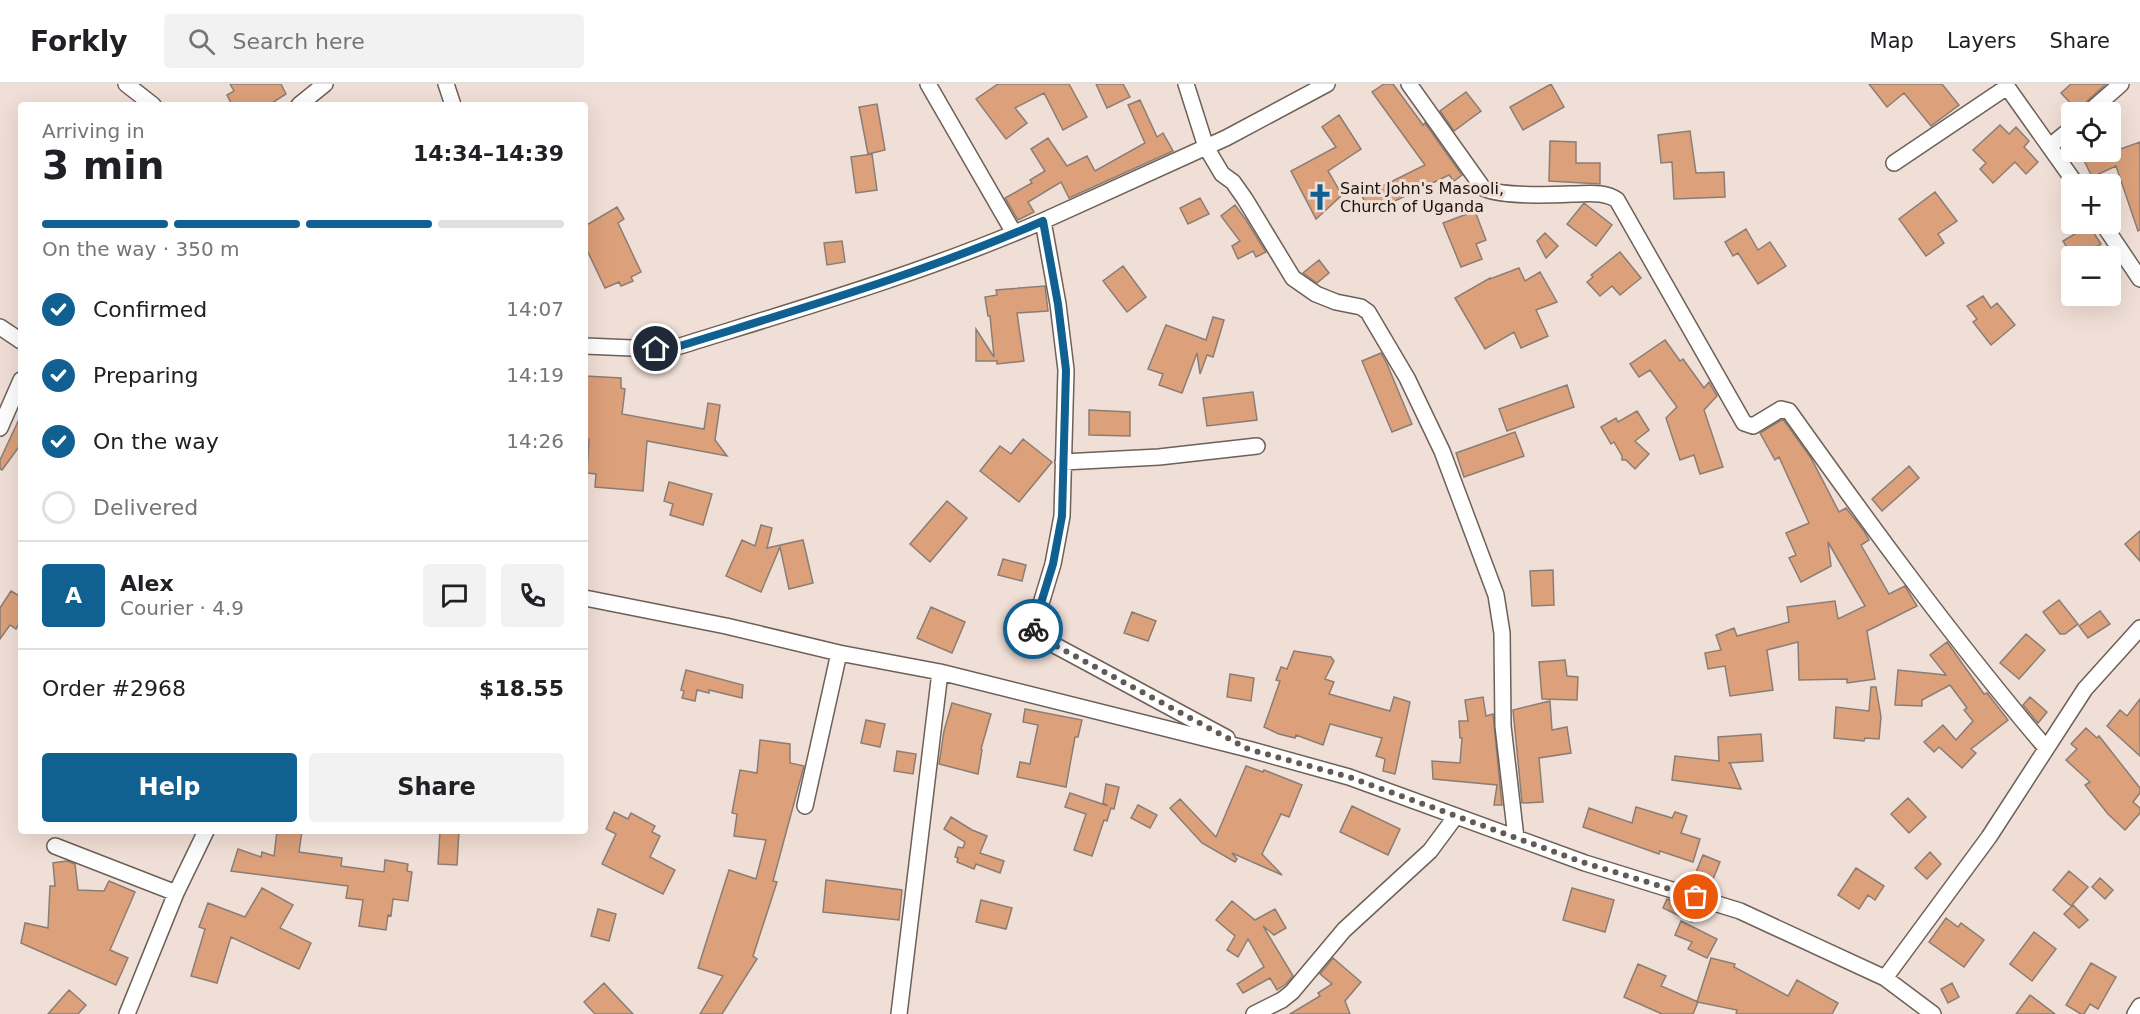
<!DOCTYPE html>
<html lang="en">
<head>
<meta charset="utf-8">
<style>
  body { margin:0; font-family:"DejaVu Sans",sans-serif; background:#f2f2f2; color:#202124; height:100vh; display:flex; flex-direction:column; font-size:22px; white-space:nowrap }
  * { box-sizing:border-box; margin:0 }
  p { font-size:20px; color:#757577 }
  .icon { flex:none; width:33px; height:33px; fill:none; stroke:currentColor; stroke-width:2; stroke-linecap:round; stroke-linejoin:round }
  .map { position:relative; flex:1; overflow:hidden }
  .sheet { position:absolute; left:18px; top:18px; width:570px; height:732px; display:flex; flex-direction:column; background:#fff; border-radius:6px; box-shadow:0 6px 24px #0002 }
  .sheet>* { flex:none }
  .buttons { position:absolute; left:2061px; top:18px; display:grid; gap:12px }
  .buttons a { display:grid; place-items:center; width:60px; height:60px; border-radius:6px; background:#fff; box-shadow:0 6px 24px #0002; font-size:30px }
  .pin { position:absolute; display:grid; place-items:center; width:51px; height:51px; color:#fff; margin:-26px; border:3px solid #fff; border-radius:50%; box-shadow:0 2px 6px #0007 }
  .courier { position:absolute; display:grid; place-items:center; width:60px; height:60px; margin:-30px; border:4px solid #106092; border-radius:50%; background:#fff; color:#222; box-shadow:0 2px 8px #0007 }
  .headline em { font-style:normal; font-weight:700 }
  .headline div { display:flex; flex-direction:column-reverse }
  .headline { display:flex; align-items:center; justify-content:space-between; height:102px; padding:0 24px }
  h1 { font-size:39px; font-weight:700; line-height:45px }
  .bar { display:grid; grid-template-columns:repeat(4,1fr); gap:9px 6px; align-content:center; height:72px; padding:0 24px }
  .bar i { height:8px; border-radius:4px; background:#e0e0e0 }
  .bar .on { background:#106092 }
  .bar p { grid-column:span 4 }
  .line { display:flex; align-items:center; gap:15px; padding:0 24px; border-top:2px solid #e0e0e0 }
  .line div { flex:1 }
  .round { display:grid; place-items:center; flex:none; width:63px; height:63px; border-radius:6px; background:#f2f2f2 }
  ol { padding:0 24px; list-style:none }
  li { display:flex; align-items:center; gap:18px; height:66px }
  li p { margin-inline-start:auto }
  li .icon { padding:6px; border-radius:50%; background:#106092; color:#fff; stroke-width:4 }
  li:last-child { color:#757577 }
  li i { width:33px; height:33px; border:3px solid #e0e0e0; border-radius:50% }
  .primary-button { display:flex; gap:12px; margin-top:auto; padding:12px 24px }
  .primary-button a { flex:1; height:69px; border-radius:6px; background:#106092; color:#fff; font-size:24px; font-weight:700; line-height:69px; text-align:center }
  .primary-button a+a { background:#f2f2f2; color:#202124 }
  header { display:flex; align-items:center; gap:36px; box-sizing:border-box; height:84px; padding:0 30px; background:#fff; border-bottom:2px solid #e0e0e0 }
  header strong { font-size:28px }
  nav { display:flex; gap:33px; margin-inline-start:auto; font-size:21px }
  .search { width:420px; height:54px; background:#f2f2f2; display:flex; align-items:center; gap:15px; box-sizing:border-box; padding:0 21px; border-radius:6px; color:#757577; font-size:22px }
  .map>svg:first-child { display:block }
  .building { fill:#dca07a; stroke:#8c7d74; stroke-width:1.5 }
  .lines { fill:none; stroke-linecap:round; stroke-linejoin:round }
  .street-casing { stroke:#6d6057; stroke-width:18 }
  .street { stroke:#fff; stroke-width:15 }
  .done { stroke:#645a55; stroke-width:6; stroke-dasharray:0 10.8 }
  .route { stroke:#106092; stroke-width:8 }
  .labels { text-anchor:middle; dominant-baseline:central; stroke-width:6; stroke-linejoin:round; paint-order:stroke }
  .poi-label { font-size:16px; fill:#191310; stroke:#f0dfd6; text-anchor:start }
</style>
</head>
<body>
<header>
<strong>Forkly</strong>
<div class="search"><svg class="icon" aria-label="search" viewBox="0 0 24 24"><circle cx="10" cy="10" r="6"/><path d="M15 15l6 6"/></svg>Search here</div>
<nav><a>Map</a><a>Layers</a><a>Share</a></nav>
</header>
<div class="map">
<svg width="2140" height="930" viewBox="0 0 2140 930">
  <rect width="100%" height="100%" fill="#f0dfd6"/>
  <path class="building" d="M230,0H281L286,10L269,21H232L227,11L234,7Z
    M998,0H1069L1087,33L1063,46L1044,9L1015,24L1027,39L1006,55L976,15Z
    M1096,0H1123L1130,13L1107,24Z
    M1384,0H1393L1423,41L1425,39L1462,91L1454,97L1449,91L1370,129L1362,112L1425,81L1372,8Z
    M1551,0L1564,23L1523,46L1510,23Z
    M1869,0H1942L1959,21L1931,42L1904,9L1887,23Z
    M2071,0H2106L2083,21L2079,28L2061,9Z
    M1466,8L1481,27L1454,47L1440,27Z
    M1140,16L1157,53L1163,49L1173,67L1069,114L1061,98L1028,118L1034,128L1018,136L1005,114L1032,99L1030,96L1045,87L1031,65L1048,54L1067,82L1087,72L1095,87L1145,59L1128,21Z
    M877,20L885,66L868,70L859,23Z
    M1339,31L1361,65L1328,87L1342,111L1316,135L1291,87L1336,63L1322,43Z
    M2000,41L2009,50L2016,43L2029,57L2024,63L2038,78L2026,90L2015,78L1993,99L1980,85L1986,79L1973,66Z
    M1690,47L1696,89L1724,88L1725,113L1674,115L1672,78L1661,79L1658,51Z
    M1550,57L1576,58V79H1600V100L1549,97Z
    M2140,58V146L2138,147L2116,82L2092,93L2080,68H2112Z
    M872,70L877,106L856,109L851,73Z
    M1935,108L1957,137L1938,150L1944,159L1926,172L1899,135Z
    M1200,114L1209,130L1188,140L1180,124Z
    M1584,119L1612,141L1596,162L1567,140Z
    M1235,121L1246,136L1266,168L1256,173L1253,167L1238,175L1232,162L1240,157L1221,132Z
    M617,123L624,135L618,139L641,188L631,193L633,197L621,202L619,198L605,204L585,162V142Z
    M1475,127L1486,156L1476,160L1482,175L1461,183L1443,139Z
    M2069,140H2088L2101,160L2081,172H2072L2063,157L2075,150Z
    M1746,145L1758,166L1770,158L1786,182L1758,200L1738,169L1733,172L1725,158Z
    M1545,149L1558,162L1546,174L1537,157Z
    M842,157L845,178L827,181L824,159Z
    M1620,168L1641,194L1620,211L1612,202L1600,212L1587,198L1593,193L1591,191Z
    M1319,176L1329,189L1317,199L1303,189Z
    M1123,182L1146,213L1127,228L1103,197Z
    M1519,184L1525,197L1540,188L1557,218L1536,226L1548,252L1521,264L1514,248L1485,265L1455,214L1490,194V195Z
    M1045,202L1048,227L1017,229L1024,277L997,280V277H976V245L994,273L990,232H988L985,213L997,211L996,206Z
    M1983,212L1991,224L1997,219L2015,241L1991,261L1973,238L1977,235L1967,222Z
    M1213,233L1224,236L1213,273L1207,271L1200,290L1197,269L1182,309L1159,301L1163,290L1148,285L1166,241L1206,256Z
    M1665,256L1680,277L1683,275L1704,304L1709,298L1717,312L1704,326L1723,383L1700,390L1694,371L1680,376L1666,334L1677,323L1650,286L1639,293L1630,280Z
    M1381,269L1387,280L1412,340L1392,348L1362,277Z
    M585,292L621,294V304L625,305L622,330L704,345L708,319L720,321L715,356L727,372L647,357L643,407L595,403L596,390L587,389L589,355L585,354Z
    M1567,301L1574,323L1507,347L1499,325Z
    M1253,308L1257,336L1207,342L1203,314Z
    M1089,326L1130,328V352L1089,351Z
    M1637,327L1649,346L1635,357L1649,370L1635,385L1626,376H1622V372L1614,358L1611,360L1601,343L1616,334L1618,338Z
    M21,331V360L2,386L0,385V376Z
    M1783,335L1811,374L1839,428L1846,424L1864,447L1869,456L1861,461L1889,510L1905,502L1917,522L1867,547L1875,595L1847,599V595L1799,596L1798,558L1767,566L1773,606L1730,612L1725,582L1708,585L1705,569L1721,566L1716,551L1734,544L1737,552L1789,538L1787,523L1835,517L1838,535L1865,522L1828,458L1831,482L1801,498L1789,474L1796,471L1786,449L1809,439L1779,373L1775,376L1760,349Z
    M1515,348L1524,372L1464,393L1456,369Z
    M1023,355L1052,378L1019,418L980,387L1000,362L1011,370Z
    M1909,382L1919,394L1882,427L1872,415Z
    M669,398L712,410L703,441L670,431L673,420L664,417Z
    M947,417L967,434L930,478L910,460Z
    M761,441L772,444L767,464L803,456L813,499L789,505L780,463L761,508L726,492L742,456L755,462Z
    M2140,447V477L2125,460Z
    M1003,475L1026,481L1022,497L998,491Z
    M1553,486L1554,521L1532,522L1530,487Z
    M11,507L21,513V537L16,545L10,541L0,555V524Z
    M2059,516L2078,540L2065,550H2060L2043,528Z
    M931,523L965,538L952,569L917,554Z
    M2100,527L2110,540L2088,554L2079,542Z
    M1132,528L1156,537L1148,557L1124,549Z
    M2026,550L2045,566L2019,595L2000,579Z
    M1947,558L1984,610L1987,609L2008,636L1971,665L1976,669L1962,684L1939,663L1934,668L1924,658L1943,641L1956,656L1973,637L1964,626L1967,624L1950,601L1922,616V622L1895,621L1898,586L1946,591L1930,571Z
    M1294,567L1331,573L1334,577L1325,595L1334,598L1329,610L1390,627L1394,613L1410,618L1395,690L1383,687L1385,675L1376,672L1382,654L1330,640L1323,661L1296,651L1295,654L1279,650L1264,643L1280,597L1276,596L1281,583L1287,585Z
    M1565,576L1567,592L1578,593L1577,616L1542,615L1539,578Z
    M686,586L743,601L742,614L709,606V609L697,606L695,617L682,614L684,607L681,606Z
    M1230,590L1254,594L1251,617L1227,613Z
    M1871,603H1876L1881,633L1879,655L1865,654L1864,657L1834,654L1836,623L1869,627Z
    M1483,613L1486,632L1493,630L1502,721H1494L1497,701L1433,695L1432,677L1460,679L1462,654H1460L1459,637H1468L1465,616Z
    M2030,613L2047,628L2038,639L2023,621Z
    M2140,615V672L2107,642L2120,626L2127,632Z
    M1550,617L1552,646L1567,643L1571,669L1539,674L1543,718L1522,719L1513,626Z
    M952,619L991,630L981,665L982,666L978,690L939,680L944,647Z
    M1025,625L1082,636L1078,653H1075L1066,703L1017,693L1020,678L1030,680L1038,641L1023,638Z
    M866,636L885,640L880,663L861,659Z
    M2086,644L2097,654L2099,652L2140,704V709L2133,718L2140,724V729L2125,746L2108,730L2085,701L2090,698L2066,676L2077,665L2071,660Z
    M1761,650L1763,677L1728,679H1730L1741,705L1672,696L1675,672L1719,677L1718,653Z
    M760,656L790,660V679L804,682L773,797L777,798L753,872L757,875L722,930H700L723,892L698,884L729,786L756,795L766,756L734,752L737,730L732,729L740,686L757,689Z
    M897,667L916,670L913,690L894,687Z
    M1246,682L1263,688L1264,686L1302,701L1289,733L1281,730L1262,770L1282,791L1232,769L1237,775L1235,778L1202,759L1170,724L1180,715L1216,753Z
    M1106,700L1119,703L1114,725L1111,724L1107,737L1104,736L1092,772L1074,766L1086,730L1065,723L1070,709L1108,722L1103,719Z
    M1908,714L1926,733L1909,749L1891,730Z
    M1138,721L1157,731L1150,744L1131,734Z
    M1352,722L1400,745L1388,771L1340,748Z
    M1636,723L1672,734L1675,728L1687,732L1681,749L1700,755L1693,778L1660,767L1659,770L1583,743L1589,724L1632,739Z
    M614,728L628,735L631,729L655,742L652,748L660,752L650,773L675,786L663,810L602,780L616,750L606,745Z
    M951,733L972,746L987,752L980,769L1004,777L1000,789L976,780L974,785L957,778L958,774L955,773L958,763L963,764L965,758L944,745Z
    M277,747H302L299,768L342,774L341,782L384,788L385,776L408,780L407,787L412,788L408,817L393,815L391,832L388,831L386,846L359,842L363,816L346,814L348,802L231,787L238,765L261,773L262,768L274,772Z
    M440,747H459L457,781L438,780Z
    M1930,768L1941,780L1927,795L1915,784Z
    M1703,771L1720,778L1711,800L1694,793Z
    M67,777L75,780L78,806L104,807L109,797L135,808L110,866L128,874L116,901L21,859L25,839L48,844L50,802H55L53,779Z
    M1856,784L1884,802L1875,816L1868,811L1859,825L1838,811Z
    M2069,787L2088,803L2071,822L2053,806Z
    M2100,794L2113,806L2105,815L2092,803Z
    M826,796L902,806L899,836L823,828Z
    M262,804L293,821L280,844L311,859L299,885L231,853L217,899L191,892L205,845L199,843L208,819L245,833Z
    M1572,804L1614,816L1605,848L1563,836Z
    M1667,815L1697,826L1692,838L1663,824Z
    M981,816L1012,824L1006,845L976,838Z
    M1232,817L1255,836L1275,825L1286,844L1274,851L1263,842L1293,892L1286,900L1277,906L1270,894L1243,909L1237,900L1264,883L1248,855L1238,873L1227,866L1235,852L1216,836Z
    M2073,821L2088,836L2079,844L2064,830Z
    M598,825L616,830L609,857L591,852Z
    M1946,834L1958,843L1961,839L1984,856L1964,883L1929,858Z
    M1681,837L1717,855L1707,874L1688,865L1692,858L1675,851Z
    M2034,848L2056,865L2032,897L2010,880Z
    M1333,874L1361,898L1345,917L1350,930H1290L1320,912L1318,909L1332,900L1320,890Z
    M1711,874L1735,880L1734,883L1788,912L1797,896L1838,919L1832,930H1736L1737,926L1697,918Z
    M2091,879L2116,893L2098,925L2090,920L2084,930H2081L2066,921Z
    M1638,880L1666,892L1661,902L1698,918L1693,930H1662L1624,913Z
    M604,899L615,911L633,930H595L584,918Z
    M1952,899L1959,913L1948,919L1941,905Z
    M69,906L86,921L78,930H48Z
    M2030,911L2055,930H2016Z"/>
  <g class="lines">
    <defs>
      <path id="street" d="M126,0L153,21
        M446,0L453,21
        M928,0L1014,149
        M1186,0L1206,63L1222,90L1233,98L1245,115L1293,194L1316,210L1336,218L1361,223L1368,228L1407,294L1442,367L1496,511L1502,549L1503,642L1516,754
        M1409,0L1483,104C1503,113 1549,111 1572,110C1588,110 1604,107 1617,116L1744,339L1753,342L1781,325L1789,327C1871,442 1954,556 2046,664
        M2005,0L2076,100
        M299,21L325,0
        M2089,28L2121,0
        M2050,62L2072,44
        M1894,79L2007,3
        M1043,137L1058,220L1066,286L1062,432L1053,480L1032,549L1227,654
        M2103,140L2140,195
        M0,243L21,257
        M585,262L656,265L680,262C802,224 926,188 1043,137L1226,54L1327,0
        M0,344L21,296
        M1063,378L1159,373L1257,362
        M585,514L726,542L839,569L940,588L1248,665L1349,693L1585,779L1740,827L1885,894L1933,930
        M805,722L839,569
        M55,762L176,809
        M1885,894L1989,753L2085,605L2140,544
        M127,930L176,809L206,747
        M899,930L940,588
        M1254,930L1282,916L1292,908L1344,846L1430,767L1456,732
        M2135,930L2140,922"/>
    </defs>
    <use href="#street" class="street-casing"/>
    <use href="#street" class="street"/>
  </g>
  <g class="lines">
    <path class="done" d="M1033,545L1032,549L1248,665L1349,693L1585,779L1696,813"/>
    <path class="route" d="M656,265L680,262C802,224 927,188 1043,137L1058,220L1066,286L1062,432L1053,480L1033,545"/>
  </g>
  <defs>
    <symbol id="church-bare" viewBox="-9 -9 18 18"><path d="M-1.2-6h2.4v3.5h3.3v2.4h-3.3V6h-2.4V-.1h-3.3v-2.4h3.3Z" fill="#106092" stroke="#f0dfd6" stroke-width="2.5" paint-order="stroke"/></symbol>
  </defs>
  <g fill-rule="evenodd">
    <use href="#church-bare" x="1301" y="94" width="38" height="38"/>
  </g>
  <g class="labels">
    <g class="poi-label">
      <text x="1340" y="104">Saint John's Masooli,<tspan x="1340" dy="18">Church of Uganda</tspan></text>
    </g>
  </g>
</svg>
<div class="buttons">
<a><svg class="icon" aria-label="locate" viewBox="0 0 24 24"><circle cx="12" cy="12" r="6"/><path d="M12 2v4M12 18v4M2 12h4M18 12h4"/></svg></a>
<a>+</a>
<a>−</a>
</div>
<div class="pin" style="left:1696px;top:813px;background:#ea580c"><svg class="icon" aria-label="bag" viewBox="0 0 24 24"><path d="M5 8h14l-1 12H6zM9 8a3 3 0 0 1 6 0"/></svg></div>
<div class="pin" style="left:656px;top:265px;background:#1f2937"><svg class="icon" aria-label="home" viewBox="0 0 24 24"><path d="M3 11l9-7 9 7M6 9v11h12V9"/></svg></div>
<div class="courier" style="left:1033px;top:545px"><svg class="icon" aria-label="bike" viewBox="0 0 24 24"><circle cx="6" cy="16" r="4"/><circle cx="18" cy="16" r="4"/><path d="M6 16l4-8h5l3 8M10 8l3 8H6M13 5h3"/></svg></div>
<section class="sheet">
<div class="headline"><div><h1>3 min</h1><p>Arriving in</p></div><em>14:34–14:39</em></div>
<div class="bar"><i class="on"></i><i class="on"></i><i class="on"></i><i></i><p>On the way · 350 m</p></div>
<ol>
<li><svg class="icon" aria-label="check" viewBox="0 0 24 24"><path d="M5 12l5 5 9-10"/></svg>Confirmed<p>14:07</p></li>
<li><svg class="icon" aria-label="check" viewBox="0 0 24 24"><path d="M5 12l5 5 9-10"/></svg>Preparing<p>14:19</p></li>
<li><svg class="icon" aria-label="check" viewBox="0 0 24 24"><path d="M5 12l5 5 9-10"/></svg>On the way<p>14:26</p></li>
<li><i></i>Delivered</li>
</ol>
<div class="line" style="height:108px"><b class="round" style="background:#106092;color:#fff">A</b><div><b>Alex</b><p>Courier · 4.9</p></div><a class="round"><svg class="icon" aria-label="chat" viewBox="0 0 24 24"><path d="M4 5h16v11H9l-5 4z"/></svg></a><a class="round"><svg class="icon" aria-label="phone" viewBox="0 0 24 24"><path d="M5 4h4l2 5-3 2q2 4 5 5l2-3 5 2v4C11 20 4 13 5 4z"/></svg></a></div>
<div class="line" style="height:78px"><div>Order #2968</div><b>$18.55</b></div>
<div class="primary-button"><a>Help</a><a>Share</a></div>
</section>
</div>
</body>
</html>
